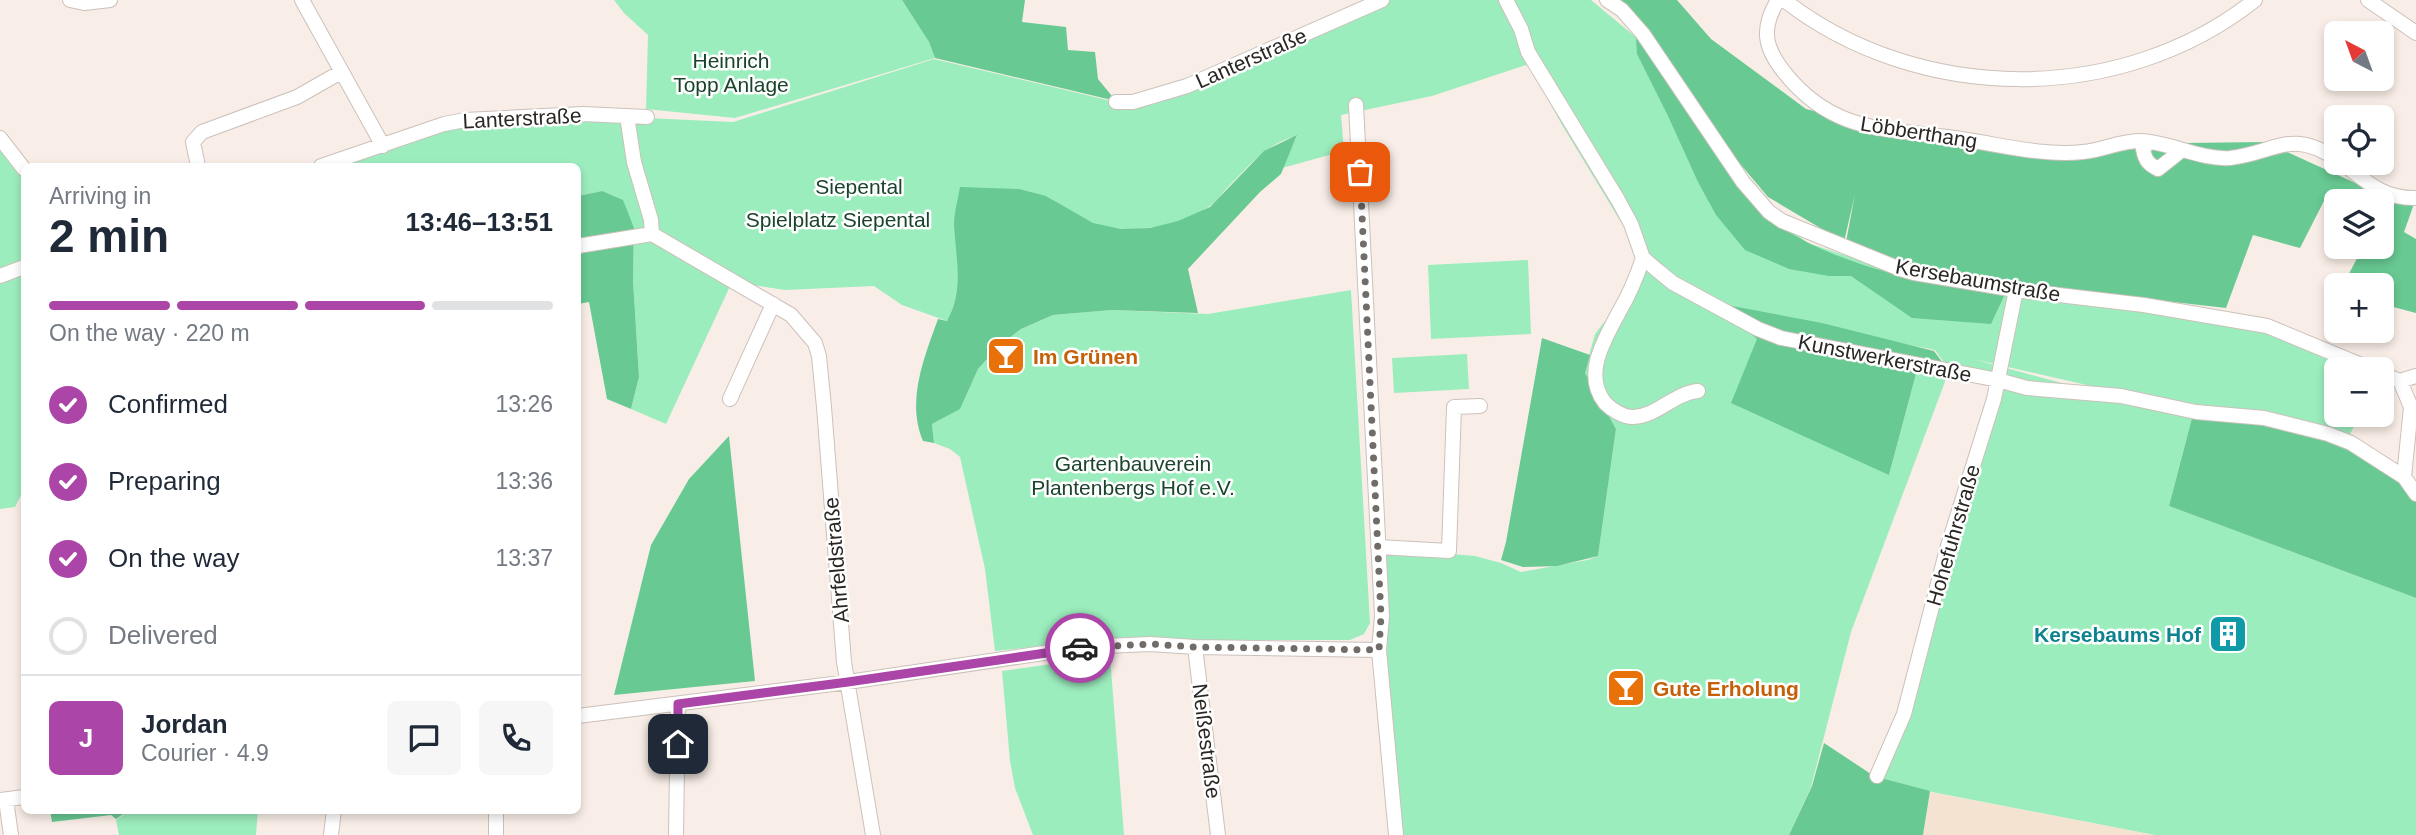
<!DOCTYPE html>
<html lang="en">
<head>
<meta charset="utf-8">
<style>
  body { margin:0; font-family:Helvetica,sans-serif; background:#f6f6f7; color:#1f2937; height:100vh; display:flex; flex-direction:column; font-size:26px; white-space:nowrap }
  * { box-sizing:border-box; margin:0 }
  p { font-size:23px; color:#747a83 }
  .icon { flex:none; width:38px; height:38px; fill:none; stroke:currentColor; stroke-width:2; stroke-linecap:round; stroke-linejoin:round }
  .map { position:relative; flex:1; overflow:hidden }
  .panel { position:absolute; left:21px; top:163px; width:560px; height:651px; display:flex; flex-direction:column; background:#fff; border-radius:10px; box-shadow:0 4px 10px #0003 }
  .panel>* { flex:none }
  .needle { width:46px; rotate:319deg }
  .fabs { position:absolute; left:2324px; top:21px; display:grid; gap:14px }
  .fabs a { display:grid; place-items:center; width:70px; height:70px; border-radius:10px; background:#fff; box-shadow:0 4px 10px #0003; font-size:35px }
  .pin { position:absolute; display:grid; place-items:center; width:60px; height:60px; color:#fff; margin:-30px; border-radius:14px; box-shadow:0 4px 10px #0006 }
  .courier { position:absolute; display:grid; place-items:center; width:70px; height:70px; margin:-35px; border:5px solid #ab45a8; border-radius:50%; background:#fff; color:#222; box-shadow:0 2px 9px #0007 }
  .head em { font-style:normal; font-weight:700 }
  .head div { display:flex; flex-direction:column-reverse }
  .head { display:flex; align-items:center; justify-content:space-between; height:119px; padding:0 28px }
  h1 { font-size:46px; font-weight:700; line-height:52px }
  .bar { display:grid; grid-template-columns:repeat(4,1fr); gap:10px 7px; align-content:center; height:84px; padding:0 28px }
  .bar i { height:9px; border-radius:5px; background:#e0e1e3 }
  .bar .active { background:#ab45a8 }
  .bar p { grid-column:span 4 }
  .line { display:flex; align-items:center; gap:18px; padding:0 28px; border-top:2px solid #e0e1e3 }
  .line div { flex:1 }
  .round { display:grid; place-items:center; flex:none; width:74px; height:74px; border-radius:10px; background:#f6f6f7 }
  ol { padding:0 28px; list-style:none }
  li { display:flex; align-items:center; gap:21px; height:77px }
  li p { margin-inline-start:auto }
  li .icon { padding:7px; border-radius:50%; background:#ab45a8; color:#fff; stroke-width:4 }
  li:last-child { color:#747a83 }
  li i { width:38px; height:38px; border:4px solid #e0e1e3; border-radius:50% }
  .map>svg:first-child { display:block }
  .commercial { fill:#f5e3d2 }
  .green { fill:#9cedbd }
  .forest { fill:#68c992 }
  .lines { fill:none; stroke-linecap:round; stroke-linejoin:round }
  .minor-casing { stroke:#cbc1ba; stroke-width:16 }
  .minor { stroke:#fff; stroke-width:14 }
  .done { stroke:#726c68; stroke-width:7; stroke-dasharray:0 12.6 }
  .route { stroke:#ab45a8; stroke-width:9 }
  .labels { text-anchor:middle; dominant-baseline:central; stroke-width:5; stroke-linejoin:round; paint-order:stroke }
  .street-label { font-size:21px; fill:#292623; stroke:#fefefe }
  .park-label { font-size:21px; fill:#1b442d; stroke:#fefefe }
  .food-label { font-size:21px; font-weight:bold; fill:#c56008; stroke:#fefefe; text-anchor:start }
  .culture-label { font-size:21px; font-weight:bold; fill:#0d838f; stroke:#fefefe; text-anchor:end }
</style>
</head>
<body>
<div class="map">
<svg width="2416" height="835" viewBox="0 0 2416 835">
  <rect width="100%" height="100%" fill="#f9eee7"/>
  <path class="commercial" d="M1930,792L2154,835H1923Z"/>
  <path class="green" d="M614,0H902L929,42L935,58L735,118L646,109L648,35L624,13Z
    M1384,0H1591L1638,39L1759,207L1808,243L1915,279L2143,308L2272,334L2361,369H2336V415H2360L2348,438L2196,410L1973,359L2192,418L2169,506L2416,598V835H2155L1932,792L1875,776L1904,708L2001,381L1950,371L1935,350L1729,309L1711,302L1757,339L1889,475L1917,370L1949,371L1851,632L1811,787L1789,835H1396L1390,780L1381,548L1475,556L1501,563L1521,572L1587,560L1598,556L1616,429L1584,373L1595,334L1618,304L1635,259L1633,242L1562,125L1529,64L1432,96L1341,115L1344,151L1282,168L1297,136C1267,143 1250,165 1229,186C1223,192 1218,200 1211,205C1183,227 1125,236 1093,223C1077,217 1061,204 1046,196L957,247C958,273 960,298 947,321L902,305L874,286L785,290L732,282L666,424L631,409L639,377L633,280L634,228L602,191L578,196V166H321L444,124L583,115L733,122L934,59L1116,102L1133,103Z
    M0,147L24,177V489L15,507L0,509Z
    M1528,260L1531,334L1431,339L1428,265Z
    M1351,290L1370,623L1364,634L1350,640H1098L995,651L985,569L960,457L950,449L934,443L932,424L959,409L978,369L999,346L1021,329L1053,315L1112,310L1208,314Z
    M1467,354L1469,389L1394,393L1392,358Z
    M1110,656L1124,835H1033L1015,788L1010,761L1002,671Z
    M130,810H258L256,835H119L116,820Z"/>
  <path class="forest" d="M902,0H1025L1022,22L1066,27L1068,50L1095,52L1098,79L1116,101L935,58L929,42Z
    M1617,0H1677L1711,39L1806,109L1870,125L2001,144L2082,149L2134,139L2184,143L2265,142L2362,186L2383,199L2397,202L2415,201L2404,232L2416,239V313L2382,304V285H2343L2363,247H2382V201H2342L2327,195L2300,248L2253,235L2226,308L2051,288L1917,269L1846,242L1855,194L1844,242L1768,197L1720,140Z
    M1636,38C1650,58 1665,78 1679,99C1703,136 1726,176 1757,207C1817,265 1925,282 2004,296L1991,324L1912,318L1851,276H1829L1789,269L1745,250L1716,215L1698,182L1668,116L1637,54Z
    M1297,135L1281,174L1260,192L1188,269L1198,313L1112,310L1053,315L1021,329L999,346L978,369L960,409L932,424L934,443L923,441C906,401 924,358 938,319L947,321C964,291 956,258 954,225C954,213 958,199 960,187L1019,189L1046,196L1093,223L1121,229L1150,228L1178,221L1210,207L1264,151Z
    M602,191L623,200L634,228L633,280L639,377L631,409L607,399L589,302L578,304V196Z
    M1711,302L1822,323L1934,351L1949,371L1917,370L1889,475L1731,403L1757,339Z
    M1542,338L1590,355L1585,373L1616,429L1598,556L1557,566L1523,567L1501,560L1506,542Z
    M2192,418L2262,422L2339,444L2402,479L2416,498V598L2169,506Z
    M729,436L755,681L614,695L651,545L689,479Z
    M1824,743L1874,776L1930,791L1923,835H1789L1812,786Z
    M50,810H129L116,819L111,815L52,822Z"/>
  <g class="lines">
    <defs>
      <path id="minor" d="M70,0L84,3L110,0
        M302,0L383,146
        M1506,0L1521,29L1528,52L1618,200L1631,224L1643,258L1657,270L1673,283L1758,329L1781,338L1998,380L2027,388L2121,396L2196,412L2264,418L2328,434L2351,443L2404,477L2416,494
        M1607,0L1622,10L1643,34L1743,182L1769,212L1782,221L1900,269L1914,273L2016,290L2144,305L2267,326L2371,369
        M1778,0C1761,28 1764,47 1784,72C1836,138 1894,127 1967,140C2006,146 2044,156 2083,152C2103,150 2120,141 2141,141C2170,142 2200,160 2230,158C2275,153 2290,128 2336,159
        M1784,0C1919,105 2121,106 2255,0
        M2368,0L2416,33
        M1116,102H1133L1187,86L1382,0
        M1356,105L1382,616L1379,650L1396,835
        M627,116L634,162L651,220L652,234
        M0,138L24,169
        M2149,142L2143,149C2145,160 2148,164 2158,169L2182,150
        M2342,163C2366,181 2383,199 2416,198
        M198,166L193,142L202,132L297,97L341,72
        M321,166L444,124L465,120L583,114L647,117
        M652,234L791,315L815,343L819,356L824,407L844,662L873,835
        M578,246L652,234
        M1643,258C1637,276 1629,295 1619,312C1605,339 1582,374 1605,403C1612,410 1623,417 1633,417C1658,416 1674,393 1698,391
        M0,276L24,267
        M2382,374L2400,381L2411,407L2404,477
        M2400,381L2416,376
        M730,399L773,304
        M1378,547L1449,551L1454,407L1480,406
        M1195,647L1218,835
        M578,716L848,682L1084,647L1150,644L1195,647L1379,650
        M1877,776L1904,714L1947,549L1994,399L2016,290
        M0,800L24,797
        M6,800L11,835
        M331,835L334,810
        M496,835V810
        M676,835L678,704"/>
    </defs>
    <use href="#minor" class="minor-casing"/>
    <use href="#minor" class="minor"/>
  </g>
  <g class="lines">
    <path class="done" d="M1080,648L1150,644L1195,647L1379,650L1381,616L1360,172"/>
    <path class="route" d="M678,744V704L848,682L1080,648"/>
  </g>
  <defs>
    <symbol id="bar-square" viewBox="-11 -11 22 22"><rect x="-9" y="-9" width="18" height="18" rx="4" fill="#e8710a" stroke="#fefefe"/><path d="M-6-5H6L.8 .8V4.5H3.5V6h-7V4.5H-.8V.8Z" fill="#fff"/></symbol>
    <symbol id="building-square" viewBox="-11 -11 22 22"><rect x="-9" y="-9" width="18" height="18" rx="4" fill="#0f9aa8" stroke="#fefefe"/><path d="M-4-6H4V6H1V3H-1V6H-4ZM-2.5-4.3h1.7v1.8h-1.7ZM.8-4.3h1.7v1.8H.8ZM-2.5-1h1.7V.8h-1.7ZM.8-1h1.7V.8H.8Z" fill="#fff"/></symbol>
  </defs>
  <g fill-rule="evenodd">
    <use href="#bar-square" x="984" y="334" width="44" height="44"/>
    <use href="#building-square" x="2206" y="612" width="44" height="44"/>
    <use href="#bar-square" x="1604" y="666" width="44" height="44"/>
  </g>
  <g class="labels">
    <g class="street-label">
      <text transform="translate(1251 58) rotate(-24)">Lanterstraße</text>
      <text transform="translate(522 118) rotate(-3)">Lanterstraße</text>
      <text transform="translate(1919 132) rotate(9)">Löbberthang</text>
      <text transform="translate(1978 280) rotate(10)">Kersebaumstraße</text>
      <text transform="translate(1885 358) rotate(11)">Kunstwerkerstraße</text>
      <text transform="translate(1953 535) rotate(-74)">Hohefuhrstraße</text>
      <text transform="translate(836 560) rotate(-95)">Ahrfeldstraße</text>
      <text transform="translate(1207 741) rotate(83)">Neißestraße</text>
    </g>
    <g class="park-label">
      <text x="731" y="60">Heinrich<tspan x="731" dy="24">Topp Anlage</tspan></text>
      <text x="859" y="186">Siepental</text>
      <text x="838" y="219">Spielplatz Siepental</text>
      <text x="1133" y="463">Gartenbauverein<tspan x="1133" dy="24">Plantenbergs Hof e.V.</tspan></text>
    </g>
    <g class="food-label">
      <text x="1033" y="356">Im Grünen</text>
      <text x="1653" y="688">Gute Erholung</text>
    </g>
    <g class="culture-label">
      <text x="2201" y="634">Kersebaums Hof</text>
    </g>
  </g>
</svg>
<div class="fabs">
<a><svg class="needle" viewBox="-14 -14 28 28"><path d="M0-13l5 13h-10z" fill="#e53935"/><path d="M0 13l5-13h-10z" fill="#747a83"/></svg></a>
<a><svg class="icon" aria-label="locate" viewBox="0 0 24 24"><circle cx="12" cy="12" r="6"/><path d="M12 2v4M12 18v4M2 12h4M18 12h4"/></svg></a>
<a><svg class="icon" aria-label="layers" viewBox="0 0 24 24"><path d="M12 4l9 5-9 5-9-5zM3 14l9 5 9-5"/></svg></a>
<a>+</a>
<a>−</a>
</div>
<div class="pin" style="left:1360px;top:172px;background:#ea580c"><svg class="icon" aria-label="bag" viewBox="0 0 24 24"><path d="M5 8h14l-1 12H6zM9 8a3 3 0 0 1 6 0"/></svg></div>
<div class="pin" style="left:678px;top:744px;background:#1f2937"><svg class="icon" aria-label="home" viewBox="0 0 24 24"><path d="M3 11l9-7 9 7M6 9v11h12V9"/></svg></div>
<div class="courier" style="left:1080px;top:648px"><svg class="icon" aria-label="car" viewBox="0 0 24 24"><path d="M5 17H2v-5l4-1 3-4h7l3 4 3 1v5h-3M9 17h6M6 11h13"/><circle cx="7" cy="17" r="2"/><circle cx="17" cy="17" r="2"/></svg></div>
<section class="panel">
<div class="head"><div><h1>2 min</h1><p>Arriving in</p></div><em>13:46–13:51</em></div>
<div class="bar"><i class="active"></i><i class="active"></i><i class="active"></i><i></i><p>On the way · 220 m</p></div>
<ol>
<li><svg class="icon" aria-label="check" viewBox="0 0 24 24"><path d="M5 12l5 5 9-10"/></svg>Confirmed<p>13:26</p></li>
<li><svg class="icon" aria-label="check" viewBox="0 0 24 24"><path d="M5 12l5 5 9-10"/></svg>Preparing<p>13:36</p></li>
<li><svg class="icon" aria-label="check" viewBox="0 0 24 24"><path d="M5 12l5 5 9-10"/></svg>On the way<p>13:37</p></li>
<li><i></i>Delivered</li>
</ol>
<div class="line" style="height:126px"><b class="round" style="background:#ab45a8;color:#fff">J</b><div><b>Jordan</b><p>Courier · 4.9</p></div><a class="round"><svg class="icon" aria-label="chat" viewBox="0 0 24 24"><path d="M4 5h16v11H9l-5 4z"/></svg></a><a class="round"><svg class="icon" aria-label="phone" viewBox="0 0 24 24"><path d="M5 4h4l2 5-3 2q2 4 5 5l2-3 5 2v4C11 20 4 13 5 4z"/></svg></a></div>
</section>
</div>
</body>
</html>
